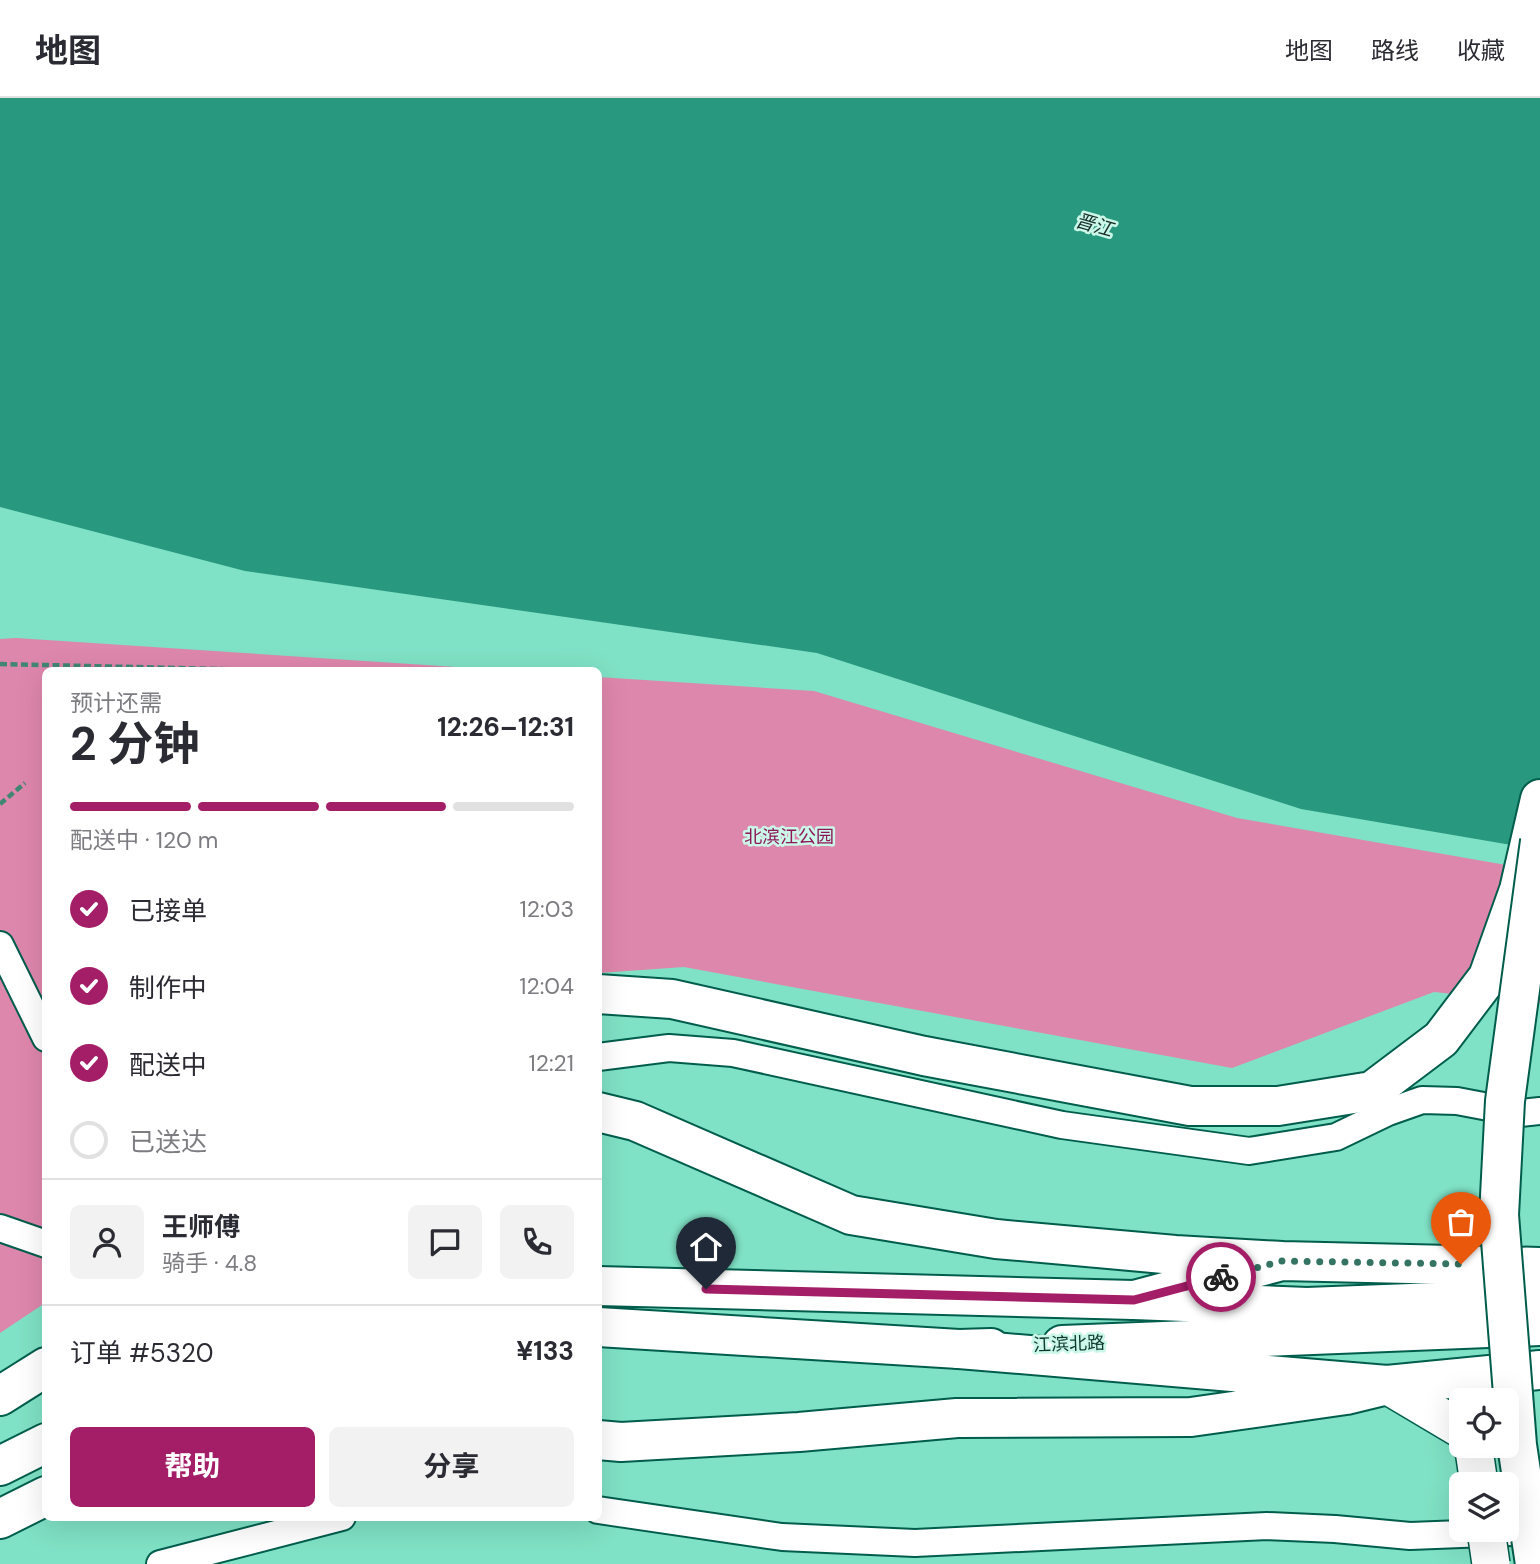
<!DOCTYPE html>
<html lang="zh">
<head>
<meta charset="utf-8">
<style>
  body { margin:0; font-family:"DM Sans","Noto Sans SC",sans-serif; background:#f2f2f3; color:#2b2b33; height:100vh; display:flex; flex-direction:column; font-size:26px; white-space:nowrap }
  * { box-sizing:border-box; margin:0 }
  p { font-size:23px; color:#7c7c81 }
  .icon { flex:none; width:38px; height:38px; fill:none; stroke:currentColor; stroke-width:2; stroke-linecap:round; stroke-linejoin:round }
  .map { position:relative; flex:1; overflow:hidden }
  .panel { position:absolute; left:42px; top:569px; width:560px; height:854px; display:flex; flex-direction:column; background:#fff; border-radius:10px; box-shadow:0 7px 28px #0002 }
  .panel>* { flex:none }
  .tools { position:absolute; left:1449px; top:1290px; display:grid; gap:14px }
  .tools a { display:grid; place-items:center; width:70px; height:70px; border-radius:10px; background:#fff; box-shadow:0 7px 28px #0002; font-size:35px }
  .pin { position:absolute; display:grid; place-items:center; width:60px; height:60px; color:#fff; margin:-72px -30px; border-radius:50% 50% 50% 0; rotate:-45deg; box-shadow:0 0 7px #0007 }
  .pin .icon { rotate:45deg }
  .courier { position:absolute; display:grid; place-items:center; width:70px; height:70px; margin:-35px; border:5px solid #a41d67; border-radius:50%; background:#fff; color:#222; box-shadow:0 2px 9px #0007 }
  .overview em { font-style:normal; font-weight:700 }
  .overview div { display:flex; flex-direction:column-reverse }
  .overview { display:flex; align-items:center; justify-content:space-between; height:119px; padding:0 28px }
  h1 { font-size:46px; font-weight:700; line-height:52px }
  .bar { display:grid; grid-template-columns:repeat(4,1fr); gap:10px 7px; align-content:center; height:84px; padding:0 28px }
  .bar i { height:9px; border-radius:5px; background:#e1e1e2 }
  .bar .current { background:#a41d67 }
  .bar p { grid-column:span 4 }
  .line { display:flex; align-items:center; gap:18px; padding:0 28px; border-top:2px solid #e1e1e2 }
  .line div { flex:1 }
  .round { display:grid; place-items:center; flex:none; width:74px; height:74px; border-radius:10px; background:#f2f2f3 }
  ol { padding:0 28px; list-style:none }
  li { display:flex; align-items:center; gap:21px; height:77px }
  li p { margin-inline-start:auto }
  li .icon { padding:7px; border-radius:50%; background:#a41d67; color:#fff; stroke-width:4 }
  li:last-child { color:#7c7c81 }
  li i { width:38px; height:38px; border:4px solid #e1e1e2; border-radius:50% }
  .action { display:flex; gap:14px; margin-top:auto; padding:14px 28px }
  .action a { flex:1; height:80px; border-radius:10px; background:#a41d67; color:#fff; font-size:28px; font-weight:700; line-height:80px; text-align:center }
  .action a+a { background:#f2f2f3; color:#2b2b33 }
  header { display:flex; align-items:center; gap:42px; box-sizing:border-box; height:98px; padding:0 35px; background:#fff; border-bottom:2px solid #e1e1e2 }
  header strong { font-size:33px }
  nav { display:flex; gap:38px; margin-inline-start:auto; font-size:24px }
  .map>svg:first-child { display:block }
  .green { fill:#de87ac }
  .water { fill:#28987e }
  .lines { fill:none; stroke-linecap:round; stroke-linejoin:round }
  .minor-casing { stroke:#005d4b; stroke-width:30 }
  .secondary-casing { stroke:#005d4b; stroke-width:40 }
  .primary-casing { stroke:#005d4b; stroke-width:42 }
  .trunk-casing { stroke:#005d4b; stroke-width:42 }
  .path { stroke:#418673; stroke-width:4.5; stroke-dasharray:7 3.5; stroke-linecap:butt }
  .minor { stroke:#fff; stroke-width:26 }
  .secondary { stroke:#fff; stroke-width:37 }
  .primary { stroke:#fff; stroke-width:38 }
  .trunk { stroke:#fff; stroke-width:38 }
  .secondary-bridge-casing { stroke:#005d4b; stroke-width:40; stroke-linecap:butt }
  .trunk-bridge-casing { stroke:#005d4b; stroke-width:42; stroke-linecap:butt }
  .secondary-bridge { stroke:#fff; stroke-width:37 }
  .trunk-bridge { stroke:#fff; stroke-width:38 }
  .done { stroke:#357363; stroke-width:7; stroke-dasharray:0 12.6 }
  .route { stroke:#a41d67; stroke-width:9 }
  .labels { text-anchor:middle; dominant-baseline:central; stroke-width:5; stroke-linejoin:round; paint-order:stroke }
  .park-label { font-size:18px; fill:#8d1657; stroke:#caf7e8 }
  .street-label { font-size:18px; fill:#0d382e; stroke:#caf7e8 }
  .water-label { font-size:19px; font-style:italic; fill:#19302a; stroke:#caf7e8 }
</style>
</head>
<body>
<header>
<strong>地图</strong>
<nav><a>地图</a><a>路线</a><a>收藏</a></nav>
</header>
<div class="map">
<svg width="1540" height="1466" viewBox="0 0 1540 1466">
  <rect width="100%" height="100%" fill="#7fe1c5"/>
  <path class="green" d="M16,540L502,572H46L45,1205L0,1235V541Z
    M598,579L814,593L1237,720L1540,773V905L1434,894L1232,970L684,869L599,875Z"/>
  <path class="water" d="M0,0H1540V752L1301,711L817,555L245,473L0,409Z"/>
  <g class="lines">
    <defs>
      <path id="minor" d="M0,847L46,940
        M598,959L669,950L733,955L1062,1027L1249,1053L1336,1039L1388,1014L1422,1002L1457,1003L1520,1015L1540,1013
        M0,1130L46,1146
        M598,1412L782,1439L915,1445L1267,1428L1335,1431L1410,1438L1540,1433
        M160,1466L342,1419"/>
      <path id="secondary" d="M1387,1287L1461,1331
        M1471,1348L1474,1352L1479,1386"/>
      <path id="primary" d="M598,1188L1134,1202L1307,1209L1463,1203L1540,1194
        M598,1229L959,1251L991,1250
        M1062,1247L1540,1228
        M0,1368L46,1345
        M0,1421L46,1398"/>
      <path id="trunk" d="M598,896L672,901L924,958L1190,1008H1278L1372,993L1441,941L1488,879L1519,792L1540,701
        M598,1014L635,1023L851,1117L996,1141L1175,1157L1282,1163
        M1134,1202L1282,1163L1540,1169
        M959,1251L1387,1287L1540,1272
        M0,1298L46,1269
        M598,1342L621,1344L799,1334L957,1320L1191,1319L1346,1297L1387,1287"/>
    </defs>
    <use href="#minor" class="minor-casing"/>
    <use href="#secondary" class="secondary-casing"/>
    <use href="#primary" class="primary-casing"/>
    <use href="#trunk" class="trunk-casing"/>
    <path class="path" d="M0,566L263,572
      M0,706L25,685"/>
    <use href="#minor" class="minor"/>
    <use href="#secondary" class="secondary"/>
    <use href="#primary" class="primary"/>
    <use href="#trunk" class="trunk"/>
    <defs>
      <path id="secondary-bridge" d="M1486,1432L1491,1466"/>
      <path id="trunk-bridge" d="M1535,1466L1517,1347L1499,1117L1505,1003L1540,743"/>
    </defs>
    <use href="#secondary-bridge" class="secondary-bridge-casing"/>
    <use href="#trunk-bridge" class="trunk-bridge-casing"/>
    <use href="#secondary-bridge" class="secondary-bridge"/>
    <use href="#trunk-bridge" class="trunk-bridge"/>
  </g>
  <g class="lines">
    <path class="done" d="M1221,1179L1282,1163L1461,1166"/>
    <path class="route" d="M706,1191L1134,1202L1221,1179"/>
  </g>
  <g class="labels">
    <g class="park-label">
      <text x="789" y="739">北滨江公园</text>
    </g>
    <g class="street-label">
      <text transform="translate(1069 1246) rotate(-2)">江滨北路</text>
    </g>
    <g class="water-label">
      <text transform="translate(1094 127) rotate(16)">晋江</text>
    </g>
  </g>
</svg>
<div class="tools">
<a><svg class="icon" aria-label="locate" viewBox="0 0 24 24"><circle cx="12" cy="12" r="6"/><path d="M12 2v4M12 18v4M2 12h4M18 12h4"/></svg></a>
<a><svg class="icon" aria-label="layers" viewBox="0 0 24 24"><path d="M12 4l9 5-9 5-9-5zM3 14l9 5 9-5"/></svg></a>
</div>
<div class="pin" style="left:1461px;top:1166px;background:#ea580c"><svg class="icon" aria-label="bag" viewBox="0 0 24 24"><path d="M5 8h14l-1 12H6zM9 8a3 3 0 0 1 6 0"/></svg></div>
<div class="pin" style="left:706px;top:1191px;background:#1f2937"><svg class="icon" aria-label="home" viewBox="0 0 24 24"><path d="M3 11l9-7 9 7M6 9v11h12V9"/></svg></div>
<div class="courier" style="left:1221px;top:1179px"><svg class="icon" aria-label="bike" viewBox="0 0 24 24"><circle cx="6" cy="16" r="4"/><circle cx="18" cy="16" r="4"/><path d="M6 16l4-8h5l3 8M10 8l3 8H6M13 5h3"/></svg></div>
<section class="panel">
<div class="overview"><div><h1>2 分钟</h1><p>预计还需</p></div><em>12:26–12:31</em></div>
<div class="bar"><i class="current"></i><i class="current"></i><i class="current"></i><i></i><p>配送中 · 120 m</p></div>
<ol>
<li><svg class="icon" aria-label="check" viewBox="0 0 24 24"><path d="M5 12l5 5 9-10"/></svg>已接单<p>12:03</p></li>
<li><svg class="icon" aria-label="check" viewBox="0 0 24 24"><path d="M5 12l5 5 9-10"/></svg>制作中<p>12:04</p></li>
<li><svg class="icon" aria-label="check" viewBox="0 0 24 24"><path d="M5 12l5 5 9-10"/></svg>配送中<p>12:21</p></li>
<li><i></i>已送达</li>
</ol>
<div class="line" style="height:126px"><a class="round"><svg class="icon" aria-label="person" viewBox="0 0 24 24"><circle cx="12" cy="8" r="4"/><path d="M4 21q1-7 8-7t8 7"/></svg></a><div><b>王师傅</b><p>骑手 · 4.8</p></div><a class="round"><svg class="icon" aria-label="chat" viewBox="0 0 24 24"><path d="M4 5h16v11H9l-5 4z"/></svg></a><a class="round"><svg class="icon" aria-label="phone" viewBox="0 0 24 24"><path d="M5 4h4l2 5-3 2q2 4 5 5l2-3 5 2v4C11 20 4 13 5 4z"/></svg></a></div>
<div class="line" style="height:91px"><div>订单 #5320</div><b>¥133</b></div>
<div class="action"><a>帮助</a><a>分享</a></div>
</section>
</div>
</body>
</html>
